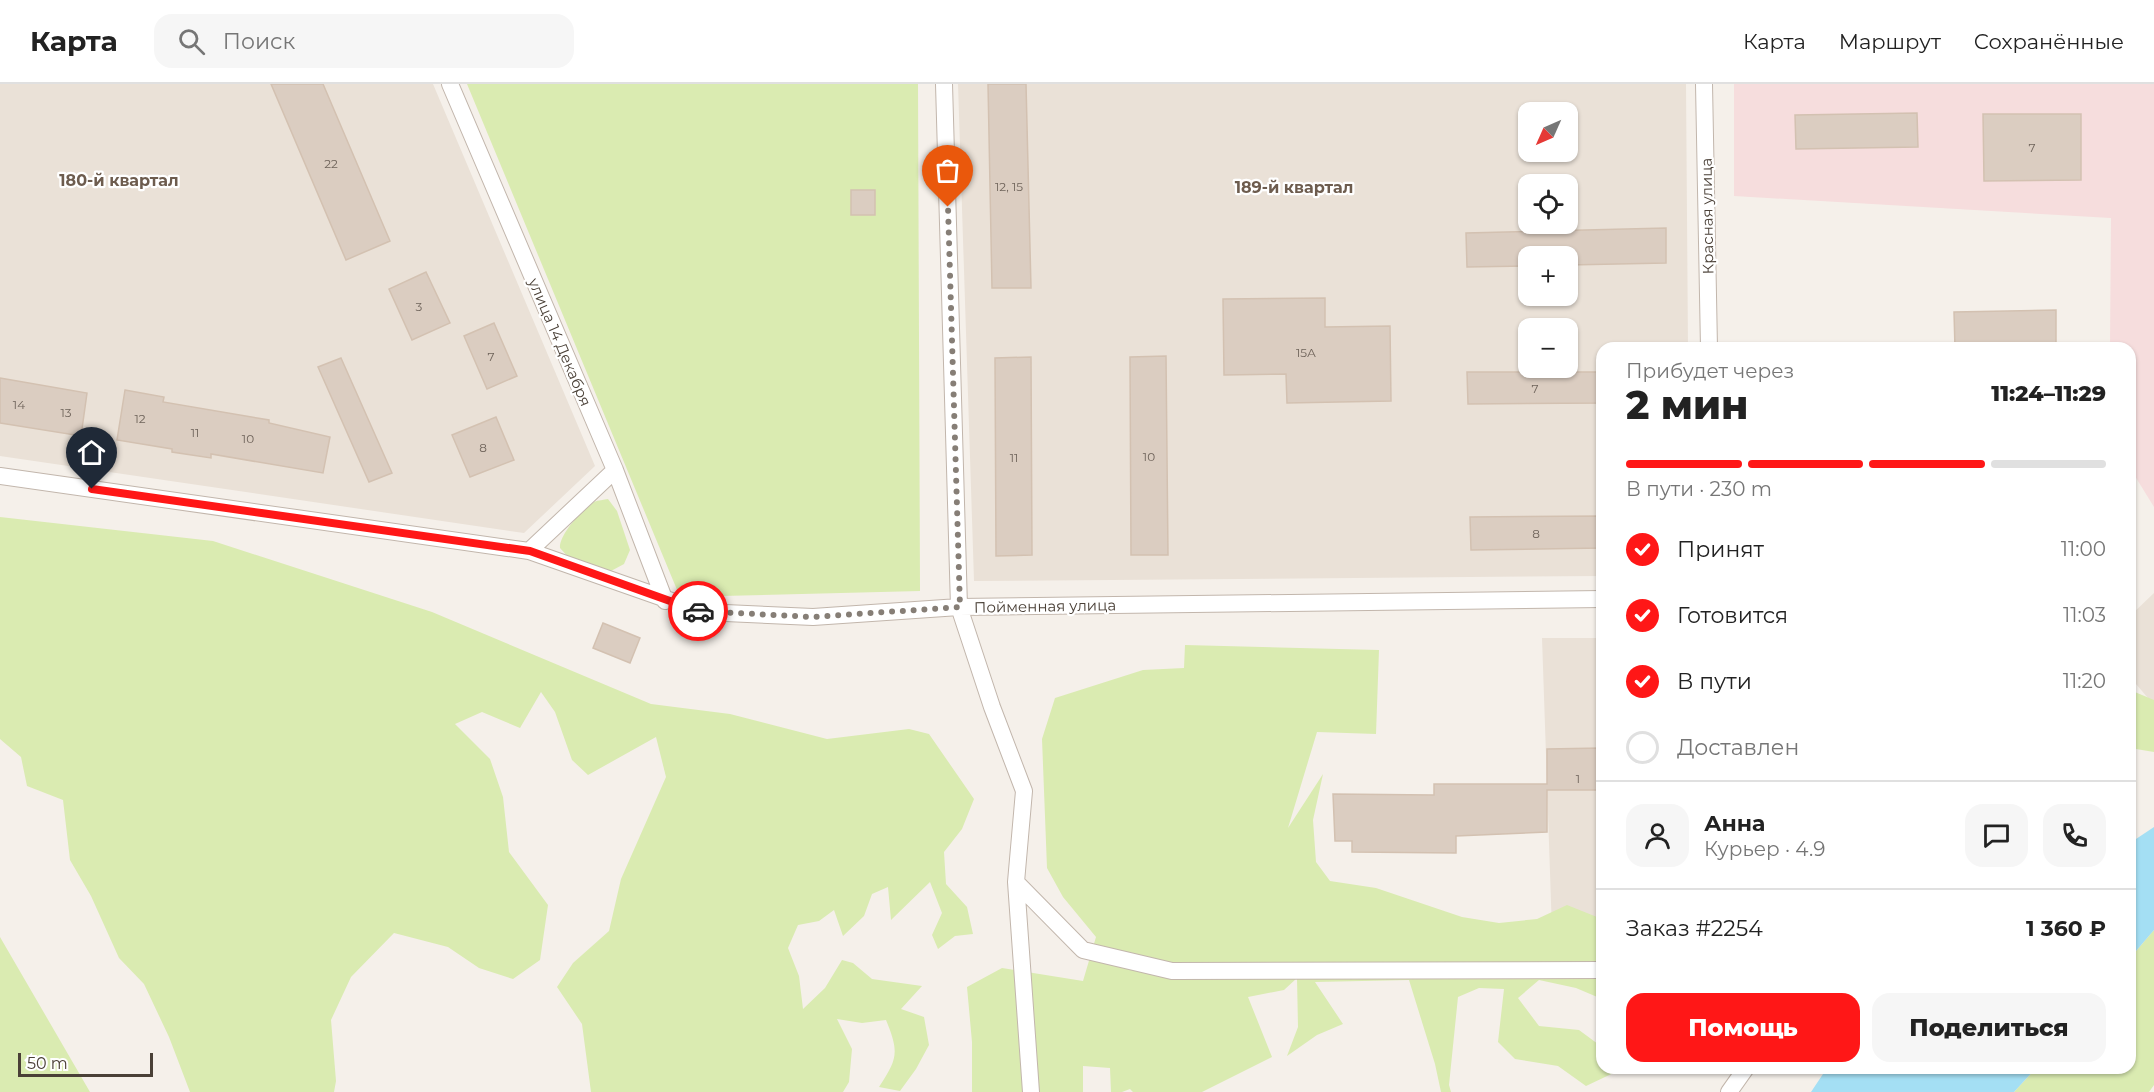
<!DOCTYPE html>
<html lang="ru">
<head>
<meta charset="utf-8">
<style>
  body { margin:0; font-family:Montserrat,sans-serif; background:#f6f6f6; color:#222; height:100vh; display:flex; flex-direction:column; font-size:22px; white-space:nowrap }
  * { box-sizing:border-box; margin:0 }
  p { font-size:20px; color:#767676 }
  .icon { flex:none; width:33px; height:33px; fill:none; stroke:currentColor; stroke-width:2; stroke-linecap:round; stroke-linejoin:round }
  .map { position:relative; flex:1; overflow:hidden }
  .panel { position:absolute; left:1596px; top:258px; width:540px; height:732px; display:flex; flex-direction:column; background:#fff; border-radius:18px; box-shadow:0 2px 4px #0004 }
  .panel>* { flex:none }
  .needle { width:39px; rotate:225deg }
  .buttons { position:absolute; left:1518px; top:18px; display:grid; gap:12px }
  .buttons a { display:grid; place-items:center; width:60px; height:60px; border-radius:12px; background:#fff; box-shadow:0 2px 4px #0004; font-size:30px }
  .scale { position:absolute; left:18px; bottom:15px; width:135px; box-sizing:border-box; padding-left:6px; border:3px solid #4a4037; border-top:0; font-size:16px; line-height:21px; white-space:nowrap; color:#4a4037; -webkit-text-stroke:4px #fff; paint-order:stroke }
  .pin { position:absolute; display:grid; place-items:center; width:51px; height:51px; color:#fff; margin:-62px -26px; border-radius:50% 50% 50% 0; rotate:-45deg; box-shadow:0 0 6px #0007 }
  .pin .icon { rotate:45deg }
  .courier { position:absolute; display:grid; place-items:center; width:60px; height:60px; margin:-30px; border:4px solid #ff1717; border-radius:50%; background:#fff; color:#222; box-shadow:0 2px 8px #0007 }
  .head em { font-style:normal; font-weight:800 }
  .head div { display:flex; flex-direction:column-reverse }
  .head { display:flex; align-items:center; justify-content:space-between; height:102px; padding:0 30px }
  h1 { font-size:39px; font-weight:800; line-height:45px }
  .bar { display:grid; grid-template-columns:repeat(4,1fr); gap:9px 6px; align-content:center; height:72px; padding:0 30px }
  .bar i { height:8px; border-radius:4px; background:#e0e0e0 }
  .bar .selected { background:#ff1717 }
  .bar p { grid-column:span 4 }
  .line { display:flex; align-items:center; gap:15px; padding:0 30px; border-top:2px solid #e0e0e0 }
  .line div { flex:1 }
  .round { display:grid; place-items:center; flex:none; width:63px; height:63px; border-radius:18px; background:#f6f6f6 }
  ol { padding:0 30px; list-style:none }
  li { display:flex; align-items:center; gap:18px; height:66px }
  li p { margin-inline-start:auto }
  li .icon { padding:6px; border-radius:50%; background:#ff1717; color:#fff; stroke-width:4 }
  li:last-child { color:#767676 }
  li i { width:33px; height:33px; border:3px solid #e0e0e0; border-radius:50% }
  .cta { display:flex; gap:12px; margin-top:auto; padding:12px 30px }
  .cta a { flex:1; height:69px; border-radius:18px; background:#ff1717; color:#fff; font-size:24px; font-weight:800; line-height:69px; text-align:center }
  .cta a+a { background:#f6f6f6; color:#222 }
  header { display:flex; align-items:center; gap:36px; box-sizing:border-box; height:84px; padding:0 30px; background:#fff; border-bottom:2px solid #e0e0e0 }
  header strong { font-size:28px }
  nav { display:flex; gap:33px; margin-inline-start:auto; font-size:21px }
  .search { width:420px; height:54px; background:#f6f6f6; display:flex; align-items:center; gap:15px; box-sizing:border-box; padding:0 21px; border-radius:18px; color:#767676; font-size:22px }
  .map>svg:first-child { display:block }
  .residential { fill:#eae1d7; fill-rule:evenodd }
  .medical { fill:#f6dddd }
  .green { fill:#daebb1 }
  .water { fill:#a4dff4 }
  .building { fill:#dbcdc1; stroke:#d3c1b1; stroke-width:1.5 }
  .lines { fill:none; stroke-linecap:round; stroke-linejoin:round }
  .minor-casing { stroke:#c2b6ac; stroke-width:18 }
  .minor { stroke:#fff; stroke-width:16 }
  .done { stroke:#867e76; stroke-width:6; stroke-dasharray:0 10.8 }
  .route { stroke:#ff1717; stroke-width:8 }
  .labels { text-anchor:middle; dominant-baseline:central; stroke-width:4.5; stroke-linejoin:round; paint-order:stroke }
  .number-label { font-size:12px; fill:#6e635a }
  .street-label { font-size:15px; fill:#4a4037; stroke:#fff }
  .neighbourhood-label { font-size:16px; font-weight:bold; fill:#6d5c4e; stroke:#fff }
</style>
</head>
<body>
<header>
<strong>Карта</strong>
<div class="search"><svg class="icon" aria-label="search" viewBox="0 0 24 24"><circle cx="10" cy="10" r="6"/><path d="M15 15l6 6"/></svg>Поиск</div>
<nav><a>Карта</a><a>Маршрут</a><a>Сохранённые</a></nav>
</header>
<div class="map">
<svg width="2154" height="1008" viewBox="0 0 2154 1008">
  <rect width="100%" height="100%" fill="#f5f0ea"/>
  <path class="residential" d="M0,0H433L595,382L524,449L0,372Z
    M958,0H1686L1688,264H1602V492L974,497ZM1528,28H1568V68H1528ZM1528,100H1568V140H1528ZM1528,172H1568V212H1528ZM1528,244H1568V284H1528Z
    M2154,509V621L2130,593V532Z
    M1542,554H1602V846L1552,847Z"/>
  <path class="medical" d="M1734,0H2154V423L2130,384V264H2110L2111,134L1734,112Z"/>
  <path class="green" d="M467,0H918L920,507L680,513Z
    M608,415L617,427L630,466L624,480L611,487L569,474L560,464C559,451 582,425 594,418C598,416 604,416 608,415Z
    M0,433L213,457L432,528L651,620L730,630L827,655L909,645L929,650L974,715L962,745L944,768L946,800L967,823L973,850L955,852L938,865L932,851L942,829L930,798L891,836L888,803L872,810L864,832L843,852L834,826L819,837L798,841L788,864L799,892L803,925L825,904L842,876L853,879L872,895L922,902L901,925L924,933L929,961L916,985L900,1007L879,1003C898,974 899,968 886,936L862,939L837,935L852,965L849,998L843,1008H591L582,940L557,903L573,879L609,847L621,795L666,693L656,653L588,691L572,676L555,628L541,608L520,644L482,628L455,640L490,675L503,713L509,768L548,821L540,876L513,895L479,884L448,863L394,849L351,893L331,936L336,997L334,1008H190L169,953L144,900L119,874L91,812L70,776L63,716L27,702L21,673L0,655Z
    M1185,561L1379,566L1376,650L1317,648L1288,744L1323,690L1313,736L1316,778L1330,797L1376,804L1462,833L1499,839L1537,835L1567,821L1602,835V915L1576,904L1539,896L1518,914L1539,942L1579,946L1602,963V984H1624L1586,1002L1558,982L1515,975L1498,958L1504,905L1479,904L1458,913L1449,1001L1451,1008H1441L1435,980L1409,896L1315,898L1343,940L1317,951L1287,972L1298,943L1297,894L1284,906L1248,913L1272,973L1202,1008H1133L1130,1005L1122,1008H1111L1110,984L1083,982V1008H972V958L967,903L1002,884L1083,897L1096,853L1063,813L1047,784L1042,655L1055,614L1143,586L1184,584Z
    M2130,606L2154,616V668L2130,664Z
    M2154,846V1001L2149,1008H2014L2036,984H2130V874Z
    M0,853L90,1008H0Z"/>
  <path class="water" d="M2154,743V846L2130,874V759Z
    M1827,984H2036L2014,1008H1811Z"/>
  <path class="building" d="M271,0H323L390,157L346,176Z
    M988,0H1026L1031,204H992Z
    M1917,29L1918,63L1796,65L1795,31Z
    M1983,30H2081V96L1984,97Z
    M851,106H875V131H851Z
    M1666,144V179L1568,181V172H1528V182L1467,183L1466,149Z
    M426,188L450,239L412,256L389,205Z
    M1325,214V243L1390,242L1391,317L1287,319L1286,290L1224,291L1223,215Z
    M2056,226V264H1955L1954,228Z
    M494,239L517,292L487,305L464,252Z
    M1166,272L1168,471H1131L1130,273Z
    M1031,273L1032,471L996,472L995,274Z
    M341,274L392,389L369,398L318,283Z
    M1467,288H1602V319L1468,320Z
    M0,294L87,309L81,352L0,339Z
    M125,306L164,313L163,318L269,336V339L330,353L323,389L211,370V374L172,368V365L117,356Z
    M496,333L514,376L470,393L452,351Z
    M1602,432V464L1471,466L1470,433Z
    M603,539L640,554L630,579L593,564Z
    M1602,664V706H1547V748L1456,752V769L1352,768V757H1335L1333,710L1434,711V700H1547V665Z"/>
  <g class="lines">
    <defs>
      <path id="minor" d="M450,0L615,386L665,517
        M944,0L959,523L992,623L1024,707L1016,798L1083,866L1172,887L1602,886
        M1704,0L1709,264
        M0,392L529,467L703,528L813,533L959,523L1602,515
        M529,467L615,386
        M1016,798L1031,1008
        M1729,1008L1746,984"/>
    </defs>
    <use href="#minor" class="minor-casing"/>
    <use href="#minor" class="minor"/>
  </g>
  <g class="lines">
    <path class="done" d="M698,527L813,533L960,523L948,123"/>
    <path class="route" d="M92,405L530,467L698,527"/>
  </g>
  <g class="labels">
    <g class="number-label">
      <text x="2032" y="63">7</text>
      <text x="331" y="79">22</text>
      <text x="1009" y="102">12, 15</text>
      <text x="419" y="222">3</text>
      <text x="1306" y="268">15А</text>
      <text x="491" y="272">7</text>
      <text x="1535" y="304">7</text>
      <text x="19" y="320">14</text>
      <text x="66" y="328">13</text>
      <text x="140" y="334">12</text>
      <text x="195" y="348">11</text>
      <text x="248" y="354">10</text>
      <text x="483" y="363">8</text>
      <text x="1149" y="372">10</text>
      <text x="1014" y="373">11</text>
      <text x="1536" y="449">8</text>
      <text x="1578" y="694">1</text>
    </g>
    <g class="street-label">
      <text transform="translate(1707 132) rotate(-91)">Красная улица</text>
      <text transform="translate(560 258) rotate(67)">улица 14 Декабря</text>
      <text transform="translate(1045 522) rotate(-1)">Пойменная улица</text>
    </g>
    <g class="neighbourhood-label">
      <text x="119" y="96">180-й квартал</text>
      <text x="1294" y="103">189-й квартал</text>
    </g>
  </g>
</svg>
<div class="buttons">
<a><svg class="needle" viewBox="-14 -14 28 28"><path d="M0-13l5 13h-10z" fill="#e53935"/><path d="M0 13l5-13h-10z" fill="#767676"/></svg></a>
<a><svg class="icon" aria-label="locate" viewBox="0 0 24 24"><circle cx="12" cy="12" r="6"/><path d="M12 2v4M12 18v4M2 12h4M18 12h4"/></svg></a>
<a>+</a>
<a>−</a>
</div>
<div class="scale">50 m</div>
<div class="pin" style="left:948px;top:123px;background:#ea580c"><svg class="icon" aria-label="bag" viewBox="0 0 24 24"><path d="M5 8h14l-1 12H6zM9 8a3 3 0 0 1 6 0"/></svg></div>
<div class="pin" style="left:92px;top:405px;background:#1f2937"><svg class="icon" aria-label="home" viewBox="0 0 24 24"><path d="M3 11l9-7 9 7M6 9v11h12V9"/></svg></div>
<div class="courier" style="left:698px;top:527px"><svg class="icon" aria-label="car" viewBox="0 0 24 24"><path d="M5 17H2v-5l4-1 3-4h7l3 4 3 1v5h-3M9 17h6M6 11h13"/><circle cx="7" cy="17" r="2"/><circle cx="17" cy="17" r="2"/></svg></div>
<section class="panel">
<div class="head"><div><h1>2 мин</h1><p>Прибудет через</p></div><em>11:24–11:29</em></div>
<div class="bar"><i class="selected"></i><i class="selected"></i><i class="selected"></i><i></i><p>В пути · 230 m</p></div>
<ol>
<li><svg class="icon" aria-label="check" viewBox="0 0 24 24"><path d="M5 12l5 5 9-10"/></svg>Принят<p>11:00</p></li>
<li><svg class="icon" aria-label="check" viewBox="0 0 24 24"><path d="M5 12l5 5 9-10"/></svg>Готовится<p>11:03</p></li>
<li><svg class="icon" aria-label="check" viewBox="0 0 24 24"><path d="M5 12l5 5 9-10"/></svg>В пути<p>11:20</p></li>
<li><i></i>Доставлен</li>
</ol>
<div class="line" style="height:108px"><a class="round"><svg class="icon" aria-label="person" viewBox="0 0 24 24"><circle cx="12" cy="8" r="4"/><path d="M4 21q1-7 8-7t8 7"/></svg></a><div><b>Анна</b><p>Курьер · 4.9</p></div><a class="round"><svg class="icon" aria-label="chat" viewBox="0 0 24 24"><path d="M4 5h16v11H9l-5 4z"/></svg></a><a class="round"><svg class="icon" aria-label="phone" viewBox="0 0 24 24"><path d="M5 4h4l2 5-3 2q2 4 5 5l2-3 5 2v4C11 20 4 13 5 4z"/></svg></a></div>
<div class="line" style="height:78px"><div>Заказ #2254</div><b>1 360 ₽</b></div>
<div class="cta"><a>Помощь</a><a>Поделиться</a></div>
</section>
</div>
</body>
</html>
